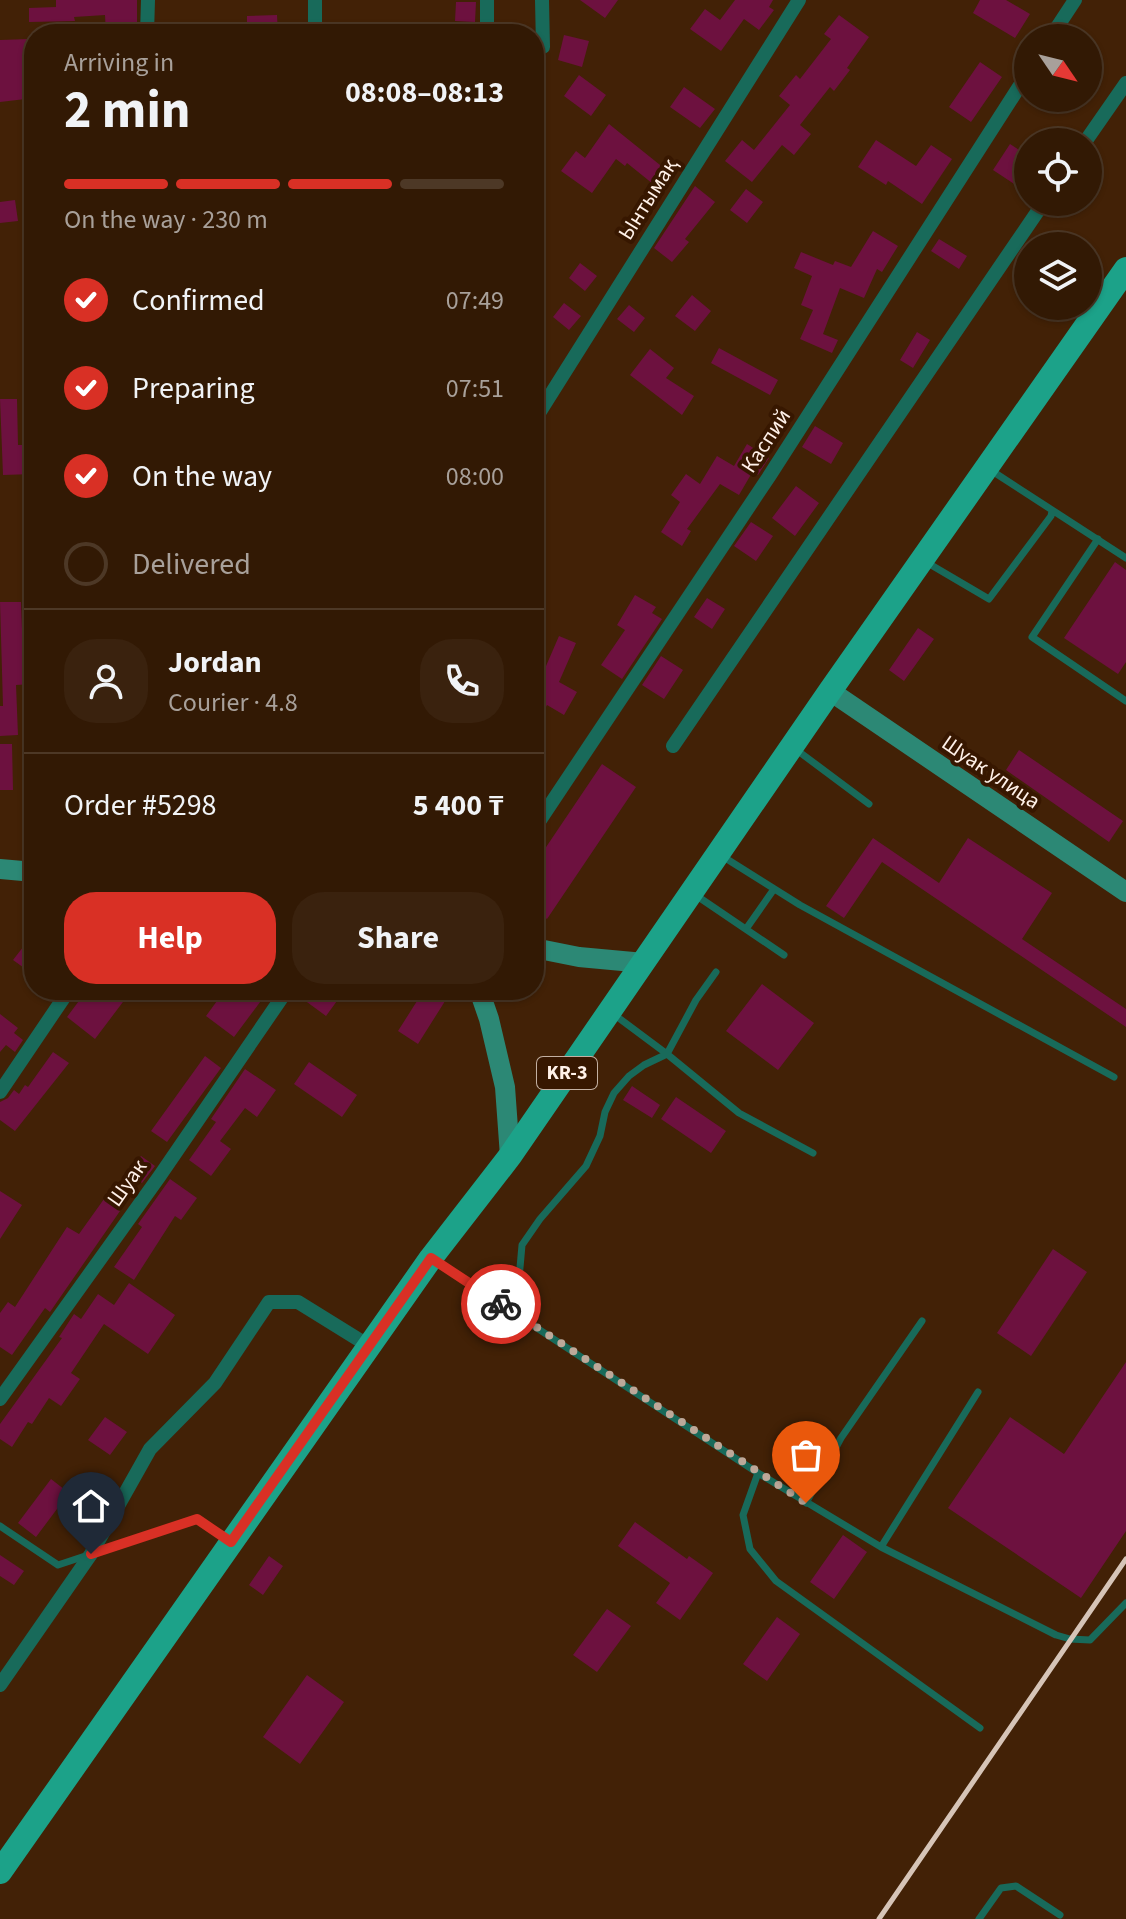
<!DOCTYPE html>
<html lang="en">
<head>
<meta charset="utf-8">
<style>
  body { margin:0; font-family:"Source Sans 3",sans-serif; background:#3a220e; color:#f1f3f6; height:100vh; display:flex; flex-direction:column; font-size:30px; white-space:nowrap }
  * { box-sizing:border-box; margin:0 }
  p { font-size:26px; color:#a8a09a }
  .icon { flex:none; width:44px; height:44px; fill:none; stroke:currentColor; stroke-width:2; stroke-linecap:round; stroke-linejoin:round }
  .map { position:relative; flex:1; overflow:hidden }
  .details { position:absolute; left:24px; top:24px; width:520px; height:976px; display:flex; flex-direction:column; background:#321904; border-radius:32px; box-shadow:0 2px 6px #0004,0 0 0 2px #4d3826 }
  .details>* { flex:none }
  .needle { width:52px; rotate:125deg }
  .controls { position:absolute; left:1014px; top:24px; display:grid; gap:16px }
  .controls a { display:grid; place-items:center; width:88px; height:88px; border-radius:50%; background:#321904; box-shadow:0 2px 6px #0004,0 0 0 2px #4d3826; font-size:40px }
  .pin { position:absolute; display:grid; place-items:center; width:68px; height:68px; color:#fff; margin:-82px -34px; border-radius:50% 50% 50% 0; rotate:-45deg; box-shadow:0 0 8px #0007 }
  .pin .icon { rotate:45deg }
  .courier { position:absolute; display:grid; place-items:center; width:80px; height:80px; margin:-40px; border:6px solid #d93025; border-radius:50%; background:#fff; color:#222; box-shadow:0 2px 10px #0007 }
  .headline em { font-style:normal; font-weight:700 }
  .headline div { display:flex; flex-direction:column-reverse }
  .headline { display:flex; align-items:center; justify-content:space-between; height:136px; padding:0 40px }
  h1 { font-size:52px; font-weight:700; line-height:60px }
  .bar { display:grid; grid-template-columns:repeat(4,1fr); gap:12px 8px; align-content:center; height:96px; padding:0 40px }
  .bar i { height:10px; border-radius:6px; background:#4d3826 }
  .bar .on { background:#d93025 }
  .bar p { grid-column:span 4 }
  .line { display:flex; align-items:center; gap:20px; padding:0 40px; border-top:2px solid #4d3826 }
  .line div { flex:1 }
  .round { display:grid; place-items:center; flex:none; width:84px; height:84px; border-radius:32px; background:#3a220e }
  ol { padding:0 40px; list-style:none }
  li { display:flex; align-items:center; gap:24px; height:88px }
  li p { margin-inline-start:auto }
  li .icon { padding:8px; border-radius:50%; background:#d93025; color:#fff; stroke-width:4 }
  li:last-child { color:#a8a09a }
  li i { width:44px; height:44px; border:4px solid #4d3826; border-radius:50% }
  .cta { display:flex; gap:16px; margin-top:auto; padding:16px 40px }
  .cta a { flex:1; height:92px; border-radius:32px; background:#d93025; color:#fff; font-size:32px; font-weight:700; line-height:92px; text-align:center }
  .cta a+a { background:#3a220e; color:#f1f3f6 }
  .map>svg:first-child { display:block }
  .building { fill:#6d113f }
  .lines { fill:none; stroke-linecap:round; stroke-linejoin:round }
  .lane { stroke:#186a5a; stroke-width:7 }
  .street { stroke:#186a5a; stroke-width:14 }
  .secondary { stroke:#2c8875; stroke-width:20 }
  .primary { stroke:#1ca289; stroke-width:24 }
  .rail { stroke:#d6c4b7; stroke-width:5 }
  .done { stroke:#bda899; stroke-width:8; stroke-dasharray:0 14.4 }
  .route { stroke:#d93025; stroke-width:10 }
  .labels { text-anchor:middle; dominant-baseline:central; stroke-width:8; stroke-linejoin:round; paint-order:stroke }
  .shield { fill:#371700; stroke:#c3b0a2; stroke-width:2 }
  .shield-label { font-size:20px; font-weight:bold; fill:#fff1e8 }
  .street-label { font-size:22px; fill:#fff1e8; stroke:#371700 }
</style>
</head>
<body>
<div class="map">
<svg width="1126" height="1919" viewBox="0 0 1126 1919">
  <rect width="100%" height="100%" fill="#422106"/>
  <path class="building" d="M56,0H137V34H106L105,15L74,17L75,21L29,22V8L56,7Z
    M580,0H618L605,18Z
    M735,0H773L769,7L774,10L759,30L744,19L721,51L690,29L705,9L720,20Z
    M980,0H1006L1030,14L1015,38L973,13Z
    M456,2H476L475,22L455,21Z
    M277,15L278,34H247V16Z
    M839,15L869,37L847,68L850,70L834,91L830,87L800,125L811,134L794,155L782,145L752,182L725,161L742,140L754,150L790,105L779,96L796,75L800,79L831,39L824,34Z
    M564,35L589,41L582,67L558,60Z
    M30,39L34,98L0,102V40Z
    M980,62L1002,77L971,122L949,107Z
    M579,75L606,95L591,116L564,96Z
    M684,87L715,109L700,128L670,107Z
    M609,124L670,173L658,188L627,163L625,166L616,159L592,193L561,171L576,151L585,158Z
    M876,140L916,166L931,145L952,159L922,204L888,181L886,185L858,167Z
    M1010,144L1028,156V193L993,170Z
    M695,186L715,202L685,239L689,242L672,262L654,248Z
    M746,189L763,202L747,223L730,210Z
    M15,200L18,221L0,223V202Z
    M873,231L898,246L882,272L877,269L864,298L840,288L823,334L838,340L832,353L800,339L813,310L801,305L812,276L794,268L801,252L833,265L835,261L851,267Z
    M939,239L967,256L959,269L931,251Z
    M580,263L597,276L585,291L569,278Z
    M692,295L711,311L695,331L675,316Z
    M564,303L581,316L569,330L553,317Z
    M629,305L645,318L634,332L617,319Z
    M917,332L930,340L913,368L900,360Z
    M719,348L778,380L770,395L711,363Z
    M650,349L674,368L666,378L694,396L682,415L630,375Z
    M0,399H17L18,445H33L34,474L3,475Z
    M815,426L843,443L831,464L802,447Z
    M747,444L769,458L758,475L753,471L739,495L720,484L687,529L691,531L682,546L661,532L680,502L671,495L686,474L700,484L717,456L734,466Z
    M796,486L819,503L795,536L772,518Z
    M751,522L773,536L756,561L734,546Z
    M1115,562L1126,570V662L1118,674L1064,638Z
    M635,595L656,607L652,613L662,619L622,679L601,665L625,630L617,625Z
    M707,598L725,609L712,629L694,617Z
    M0,602H21L23,655L32,654L33,684L16,685L18,735L0,736V706H3Z
    M918,628L934,639L904,681L889,670Z
    M559,636L576,643L559,682L577,692L564,715L547,705L534,731V668L543,673Z
    M661,656L683,670L664,699L642,685Z
    M0,744H12L13,790H0Z
    M1019,750L1123,821L1109,842L1006,770Z
    M602,764L636,787L547,919L534,910V865Z
    M873,838L939,883L968,838L1052,893L1022,939L1126,1009V1027L882,862L844,918L826,906Z
    M34,933V960L27,970L13,960Z
    M762,984L814,1023L778,1070L726,1031Z
    M87,990H132L95,1039L67,1017Z
    M225,990H269L234,1037L206,1016Z
    M297,990H345L326,1016L296,994Z
    M424,990H434L447,998L418,1044L398,1031Z
    M0,1014L18,1028L14,1033L23,1040L15,1052L6,1045L0,1052Z
    M53,1052L69,1063L15,1131L0,1120V1102L8,1098L14,1090L19,1094L25,1085L28,1087Z
    M205,1056L221,1068L167,1142L151,1131Z
    M309,1062L357,1095L342,1117L294,1084Z
    M245,1069L276,1090L257,1117L245,1108L220,1141L231,1149L211,1176L189,1160L216,1122L211,1119Z
    M632,1086L660,1105L652,1118L623,1100Z
    M676,1097L726,1131L711,1153L661,1119Z
    M141,1156L155,1166L142,1183L128,1173Z
    M170,1179L197,1198L181,1220L175,1216L134,1280L114,1267L142,1227L138,1224Z
    M0,1191L22,1205L0,1239Z
    M104,1199L120,1211L50,1312L45,1308L12,1355L0,1347V1313L8,1302L15,1307L67,1227L79,1234Z
    M1053,1249L1087,1272L1031,1356L997,1333Z
    M129,1283L175,1315L148,1354L104,1324L71,1373L80,1379L61,1406L49,1398L32,1424L28,1422L12,1447L0,1439V1424L62,1338L59,1337L74,1314L81,1319L98,1294L114,1305Z
    M1126,1362V1531L1081,1598L948,1508L1010,1417L1064,1454Z
    M105,1417L127,1432L110,1455L88,1440Z
    M51,1479L69,1493L36,1537L18,1523Z
    M635,1522L687,1559L689,1556L713,1573L680,1620L656,1603L670,1583L618,1546Z
    M843,1535L867,1552L834,1599L810,1582Z
    M0,1555L24,1571L14,1585L0,1576Z
    M269,1556L283,1566L263,1595L249,1585Z
    M607,1609L631,1626L597,1672L573,1655Z
    M777,1617L800,1634L767,1681L743,1664Z
    M307,1675L344,1702L300,1764L263,1737Z"/>
  <g class="lines">
    <path class="lane" d="M992,471L1126,558
      M1098,539L1032,637L1126,701
      M926,562L989,599L1051,516L1052,511
      M794,748L869,804
      M722,856L800,905L1114,1077
      M694,894L784,955
      M746,929L774,889
      M612,1013L667,1054L739,1113L813,1153
      M433,1260L758,1473L881,1547L978,1392
      M534,1326L519,1279L522,1245L540,1219L586,1166L600,1136L605,1112L614,1093L629,1076L644,1065L667,1054L696,1000L716,972
      M758,1473L743,1515L750,1549L776,1581L980,1728
      M806,1503L841,1438L922,1321
      M0,1526L58,1565L197,1519L230,1541
      M881,1547L1056,1635L1070,1639L1090,1640L1126,1603
      M979,1919L1001,1888L1016,1886L1060,1915"/>
    <path class="street" d="M315,0V34
      M542,0L543,47
      M147,34L148,0
      M487,34V0
      M1050,38L1075,0
      M1085,142L1126,83
      M534,421L799,0
      M673,746L1044,202
      M534,829L770,475L1028,73
      M0,1092L69,990
      M0,1399L159,1177L287,990
      M0,1685L91,1554L150,1449L215,1383L269,1302H298L369,1346"/>
    <path class="secondary" d="M830,691L1126,892
      M0,869L34,872
      M534,948L579,957L644,963
      M479,990L489,1019L505,1087L510,1156"/>
    <path class="primary" d="M0,1872L431,1258L510,1156L830,691L1126,269"/>
    <path class="rail" d="M879,1919L1126,1559"/>
  </g>
  <g class="lines">
    <path class="done" d="M501,1304L806,1503"/>
    <path class="route" d="M91,1554L197,1519L231,1542L431,1258L501,1304"/>
  </g>
  <g class="labels">
    <rect class="shield" x="537" y="1057" width="60" height="32" rx="6"/>
    <g class="shield-label">
      <text x="567" y="1073">KR-3</text>
    </g>
    <g class="street-label">
      <text transform="translate(648 199) rotate(-58)">Ынтымақ</text>
      <text transform="translate(766 441) rotate(-57)">Каспий</text>
      <text transform="translate(991 772) rotate(34)">Шуак улица</text>
      <text transform="translate(127 1183) rotate(-55)">Шуак</text>
    </g>
  </g>
</svg>
<div class="controls">
<a><svg class="needle" viewBox="-14 -14 28 28"><path d="M0-13l5 13h-10z" fill="#e53935"/><path d="M0 13l5-13h-10z" fill="#a8a09a"/></svg></a>
<a><svg class="icon" aria-label="locate" viewBox="0 0 24 24"><circle cx="12" cy="12" r="6"/><path d="M12 2v4M12 18v4M2 12h4M18 12h4"/></svg></a>
<a><svg class="icon" aria-label="layers" viewBox="0 0 24 24"><path d="M12 4l9 5-9 5-9-5zM3 14l9 5 9-5"/></svg></a>
</div>
<div class="pin" style="left:806px;top:1503px;background:#ea580c"><svg class="icon" aria-label="bag" viewBox="0 0 24 24"><path d="M5 8h14l-1 12H6zM9 8a3 3 0 0 1 6 0"/></svg></div>
<div class="pin" style="left:91px;top:1554px;background:#1f2937"><svg class="icon" aria-label="home" viewBox="0 0 24 24"><path d="M3 11l9-7 9 7M6 9v11h12V9"/></svg></div>
<div class="courier" style="left:501px;top:1304px"><svg class="icon" aria-label="bike" viewBox="0 0 24 24"><circle cx="6" cy="16" r="4"/><circle cx="18" cy="16" r="4"/><path d="M6 16l4-8h5l3 8M10 8l3 8H6M13 5h3"/></svg></div>
<section class="details">
<div class="headline"><div><h1>2 min</h1><p>Arriving in</p></div><em>08:08–08:13</em></div>
<div class="bar"><i class="on"></i><i class="on"></i><i class="on"></i><i></i><p>On the way · 230 m</p></div>
<ol>
<li><svg class="icon" aria-label="check" viewBox="0 0 24 24"><path d="M5 12l5 5 9-10"/></svg>Confirmed<p>07:49</p></li>
<li><svg class="icon" aria-label="check" viewBox="0 0 24 24"><path d="M5 12l5 5 9-10"/></svg>Preparing<p>07:51</p></li>
<li><svg class="icon" aria-label="check" viewBox="0 0 24 24"><path d="M5 12l5 5 9-10"/></svg>On the way<p>08:00</p></li>
<li><i></i>Delivered</li>
</ol>
<div class="line" style="height:144px"><a class="round"><svg class="icon" aria-label="person" viewBox="0 0 24 24"><circle cx="12" cy="8" r="4"/><path d="M4 21q1-7 8-7t8 7"/></svg></a><div><b>Jordan</b><p>Courier · 4.8</p></div><a class="round"><svg class="icon" aria-label="phone" viewBox="0 0 24 24"><path d="M5 4h4l2 5-3 2q2 4 5 5l2-3 5 2v4C11 20 4 13 5 4z"/></svg></a></div>
<div class="line" style="height:104px"><div>Order #5298</div><b>5 400 ₸</b></div>
<div class="cta"><a>Help</a><a>Share</a></div>
</section>
</div>
</body>
</html>
